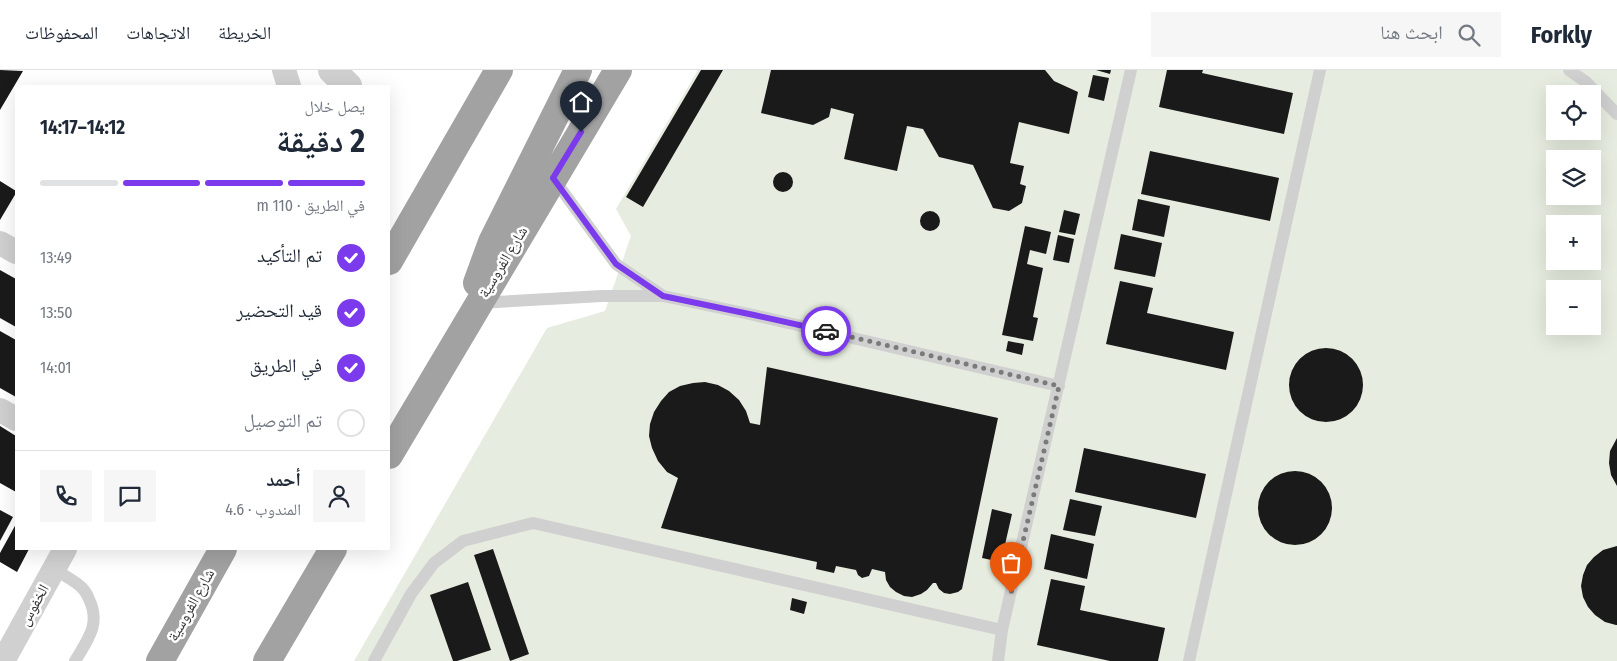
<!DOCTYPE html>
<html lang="ar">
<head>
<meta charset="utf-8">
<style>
  body { margin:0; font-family:"Fira Sans Condensed","Noto Naskh Arabic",sans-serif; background:#f6f6f7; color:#1f2937; direction:rtl; height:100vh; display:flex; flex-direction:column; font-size:19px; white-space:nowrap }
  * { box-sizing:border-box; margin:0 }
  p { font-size:16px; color:#747a83 }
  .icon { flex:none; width:28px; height:28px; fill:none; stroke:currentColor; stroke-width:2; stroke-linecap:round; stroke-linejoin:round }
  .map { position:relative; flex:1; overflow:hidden; direction:ltr }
  .sheet { position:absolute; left:15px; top:15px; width:375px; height:465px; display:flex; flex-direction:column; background:#fff; border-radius:0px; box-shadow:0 5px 20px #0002; direction:rtl }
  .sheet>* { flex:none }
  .controls { position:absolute; left:1546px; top:15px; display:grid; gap:10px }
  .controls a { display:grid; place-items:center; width:55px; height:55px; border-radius:0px; background:#fff; box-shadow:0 5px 20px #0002; font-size:25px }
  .pin { position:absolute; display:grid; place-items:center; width:42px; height:42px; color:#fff; margin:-51px -21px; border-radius:50% 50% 50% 0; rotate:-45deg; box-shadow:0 0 5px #0007 }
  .pin .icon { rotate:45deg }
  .courier { position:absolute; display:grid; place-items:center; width:50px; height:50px; margin:-25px; border:4px solid #7c3aed; border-radius:50%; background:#fff; color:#222; box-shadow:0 1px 6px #0007 }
  .head em { font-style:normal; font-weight:700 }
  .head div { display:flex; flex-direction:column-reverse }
  .head { display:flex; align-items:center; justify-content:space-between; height:85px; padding:0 25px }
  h1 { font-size:32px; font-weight:700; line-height:38px }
  .bar { display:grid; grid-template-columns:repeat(4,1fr); gap:8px 5px; align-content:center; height:60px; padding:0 25px }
  .bar i { height:6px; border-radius:4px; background:#e0e1e3 }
  .bar .on { background:#7c3aed }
  .bar p { grid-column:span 4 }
  .line { display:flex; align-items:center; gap:12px; padding:0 25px; border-top:1px solid #e0e1e3 }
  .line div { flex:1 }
  .round { display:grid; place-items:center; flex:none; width:52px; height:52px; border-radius:0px; background:#f6f6f7 }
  ol { padding:0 25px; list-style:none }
  li { display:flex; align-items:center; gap:15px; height:55px }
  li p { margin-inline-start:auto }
  li .icon { padding:5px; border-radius:50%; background:#7c3aed; color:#fff; stroke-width:4 }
  li:last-child { color:#747a83 }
  li i { width:28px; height:28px; border:2px solid #e0e1e3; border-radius:50% }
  header { display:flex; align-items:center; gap:30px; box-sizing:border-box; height:70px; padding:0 25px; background:#fff; border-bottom:1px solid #e0e1e3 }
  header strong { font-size:24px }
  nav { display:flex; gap:28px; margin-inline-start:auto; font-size:18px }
  .search { width:350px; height:45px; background:#f6f6f7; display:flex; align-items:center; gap:12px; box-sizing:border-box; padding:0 18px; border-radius:0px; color:#747a83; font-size:19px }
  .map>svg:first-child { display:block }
  .green { fill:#e6ecdf; fill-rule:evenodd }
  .building { fill:#1a1a1a }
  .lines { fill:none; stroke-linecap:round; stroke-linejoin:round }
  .service { stroke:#d0d0d0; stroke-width:12 }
  .minor { stroke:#d0d0d0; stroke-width:24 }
  .tertiary { stroke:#d0d0d0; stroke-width:28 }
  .trunk { stroke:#a2a2a2; stroke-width:28 }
  .done { stroke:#7a7a7a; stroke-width:5; stroke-dasharray:0 9 }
  .route { stroke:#7c3aed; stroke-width:6 }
  .labels { text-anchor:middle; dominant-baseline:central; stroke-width:5; stroke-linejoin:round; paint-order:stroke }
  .street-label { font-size:15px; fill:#333; stroke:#fff }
</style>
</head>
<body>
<header>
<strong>Forkly</strong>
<div class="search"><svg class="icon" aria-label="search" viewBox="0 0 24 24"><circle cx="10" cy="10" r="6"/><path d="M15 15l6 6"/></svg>ابحث هنا</div>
<nav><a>الخريطة</a><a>الاتجاهات</a><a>المحفوظات</a></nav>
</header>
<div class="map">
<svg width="1617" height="591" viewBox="0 0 1617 591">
  <rect width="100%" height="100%" fill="#fff"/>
  <path class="green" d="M698,0H1617V591H354L547,258L605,241L631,166L616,139ZM1555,24H1592V61H1555ZM1555,89H1592V126H1555ZM1555,154H1592V191H1555ZM1555,219H1592V256H1555Z"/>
  <path class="building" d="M0,0L23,1L0,40Z
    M701,0H723L643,137L626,127Z
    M771,0H1045L1054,11L1078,22L1069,64L1019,52L1010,93L1024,96L1020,114L1026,116L1022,133L1009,141L993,138L973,95L939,87L923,59L907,56L897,101L844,89L854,44L831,38L829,47L813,55L761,43Z
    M1096,0H1111L1110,4Z
    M1167,0H1203L1202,3L1293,23L1284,64L1159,37Z
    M1093,5L1109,8L1104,31L1088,27Z
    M1150,81L1279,108L1270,151L1141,124Z
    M773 112a10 10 0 1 1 20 0a10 10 0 1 1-20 0Z
    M0,111L16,121V123L0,150Z
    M1138,129L1170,136L1164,167L1132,160Z
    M1064,140L1080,144L1075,165L1059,162Z
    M920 151a10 10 0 1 1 20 0a10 10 0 1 1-20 0Z
    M1025,156L1051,162L1046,184L1030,180L1027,194L1043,198L1033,247L1038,248L1033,271L1002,265Z
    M1121,164L1162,173L1155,207L1114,199Z
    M1058,165L1074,169L1069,193L1053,190Z
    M0,200L16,209V257L0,248Z
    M1120,211L1153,218L1147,243L1234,262L1226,300L1106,274Z
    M0,261L16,270V327L0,318Z
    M1008,271L1024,274L1022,285L1006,281Z
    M1289 315a37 37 0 1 1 74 0a37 37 0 1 1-74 0Z
    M767,297L998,348L962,519L958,522L950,524L944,523L939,519L936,513H933L927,520L921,524L912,527L904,526L896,522L890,517L886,510L885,502L872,499L869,506L862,508L858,505L856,500L836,496L834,503L816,499L817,492L661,458L678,408L667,402L658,391L652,378L649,366L650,354L654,342L661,331L669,322L680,316L693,313L705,312L718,315L729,321L739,330L746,341L750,353L760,355Z
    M0,356L16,366V422L0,413Z
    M1617,368V416L1611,405L1609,393L1610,381Z
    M1084,378L1206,404L1196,448L1075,422Z
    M1258 438a37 37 0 1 1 74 0a37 37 0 1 1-74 0Z
    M1070,429L1102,436L1095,466L1063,460Z
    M992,439L1012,444L1001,492L982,488Z
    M0,440L13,447L0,471Z
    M16,454V479H29L17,502L0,492V483Z
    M1051,464L1094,474L1087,509L1044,499Z
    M1617,476V555H1616L1605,552L1595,545L1588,537L1583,527L1581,516L1583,505L1587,495L1594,487L1603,480Z
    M493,479L529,584L510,591L474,485Z
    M1051,509L1085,516L1080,540L1165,558L1158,591H1110L1037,575Z
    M468,512L491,580L457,591H453L430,525Z
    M792,528L807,532L804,544L790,540Z"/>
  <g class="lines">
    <path class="service" d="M1569,0L1586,12L1617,44
      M553,108L616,194L663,226
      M479,233L602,226H663L754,245L1059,316
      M53,499C62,504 72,509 80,516C85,520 87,524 89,529C101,554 88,569 75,591
      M374,591L411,524L434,493L463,471L533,453L1002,560
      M998,591L1002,560L1131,0
      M1189,591L1320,0"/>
    <path class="minor" d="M284,0L289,16
      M0,173L16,182
      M0,340L16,349
      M3,591L65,479"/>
    <path class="tertiary" d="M332,0L348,16"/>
    <path class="trunk" d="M389,191L499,0
      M477,213L492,172L578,0
      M389,385L618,0
      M160,591L223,479
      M267,591L333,479"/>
  </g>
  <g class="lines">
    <path class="done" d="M826,261L1059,316L1011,523"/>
    <path class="route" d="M581,62L553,108L616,194L663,226L754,245L826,261"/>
  </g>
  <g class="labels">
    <g class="street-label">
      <text transform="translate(503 192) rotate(-59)">شارع الفروسية</text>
      <text transform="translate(34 535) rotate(-61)">الخفوس</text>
      <text transform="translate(191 535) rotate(-61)">شارع الفروسية</text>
    </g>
  </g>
</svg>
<div class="controls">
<a><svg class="icon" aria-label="locate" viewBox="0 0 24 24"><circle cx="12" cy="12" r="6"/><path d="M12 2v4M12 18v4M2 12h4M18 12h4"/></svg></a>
<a><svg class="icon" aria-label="layers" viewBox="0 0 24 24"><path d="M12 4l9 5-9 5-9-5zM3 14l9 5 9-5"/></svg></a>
<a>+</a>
<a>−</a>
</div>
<div class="pin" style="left:1011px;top:523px;background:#ea580c"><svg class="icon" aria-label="bag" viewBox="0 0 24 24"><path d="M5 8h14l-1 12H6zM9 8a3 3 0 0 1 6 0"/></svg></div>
<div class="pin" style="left:581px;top:62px;background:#1f2937"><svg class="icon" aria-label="home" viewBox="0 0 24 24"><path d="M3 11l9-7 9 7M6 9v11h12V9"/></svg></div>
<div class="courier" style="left:826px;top:261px"><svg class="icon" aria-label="car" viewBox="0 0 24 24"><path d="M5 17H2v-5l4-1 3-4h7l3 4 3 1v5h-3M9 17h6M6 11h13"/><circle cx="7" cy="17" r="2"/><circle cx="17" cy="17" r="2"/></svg></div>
<section class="sheet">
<div class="head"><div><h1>2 دقيقة</h1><p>يصل خلال</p></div><em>14:12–14:17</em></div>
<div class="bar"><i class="on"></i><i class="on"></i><i class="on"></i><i></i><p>في الطريق · 110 m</p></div>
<ol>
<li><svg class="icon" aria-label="check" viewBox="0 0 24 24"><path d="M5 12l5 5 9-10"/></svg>تم التأكيد<p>13:49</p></li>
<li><svg class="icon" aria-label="check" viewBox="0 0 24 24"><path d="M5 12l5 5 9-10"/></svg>قيد التحضير<p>13:50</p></li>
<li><svg class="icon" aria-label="check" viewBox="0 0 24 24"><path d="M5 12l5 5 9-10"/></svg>في الطريق<p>14:01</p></li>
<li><i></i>تم التوصيل</li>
</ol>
<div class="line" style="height:90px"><a class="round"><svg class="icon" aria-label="person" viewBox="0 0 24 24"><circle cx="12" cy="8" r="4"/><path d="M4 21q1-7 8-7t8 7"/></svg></a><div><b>أحمد</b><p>المندوب · 4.6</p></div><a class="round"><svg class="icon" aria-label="chat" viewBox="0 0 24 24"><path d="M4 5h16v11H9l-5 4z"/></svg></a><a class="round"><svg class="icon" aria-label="phone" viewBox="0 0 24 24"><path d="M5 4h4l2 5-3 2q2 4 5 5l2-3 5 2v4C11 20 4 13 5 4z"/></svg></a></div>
</section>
</div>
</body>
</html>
